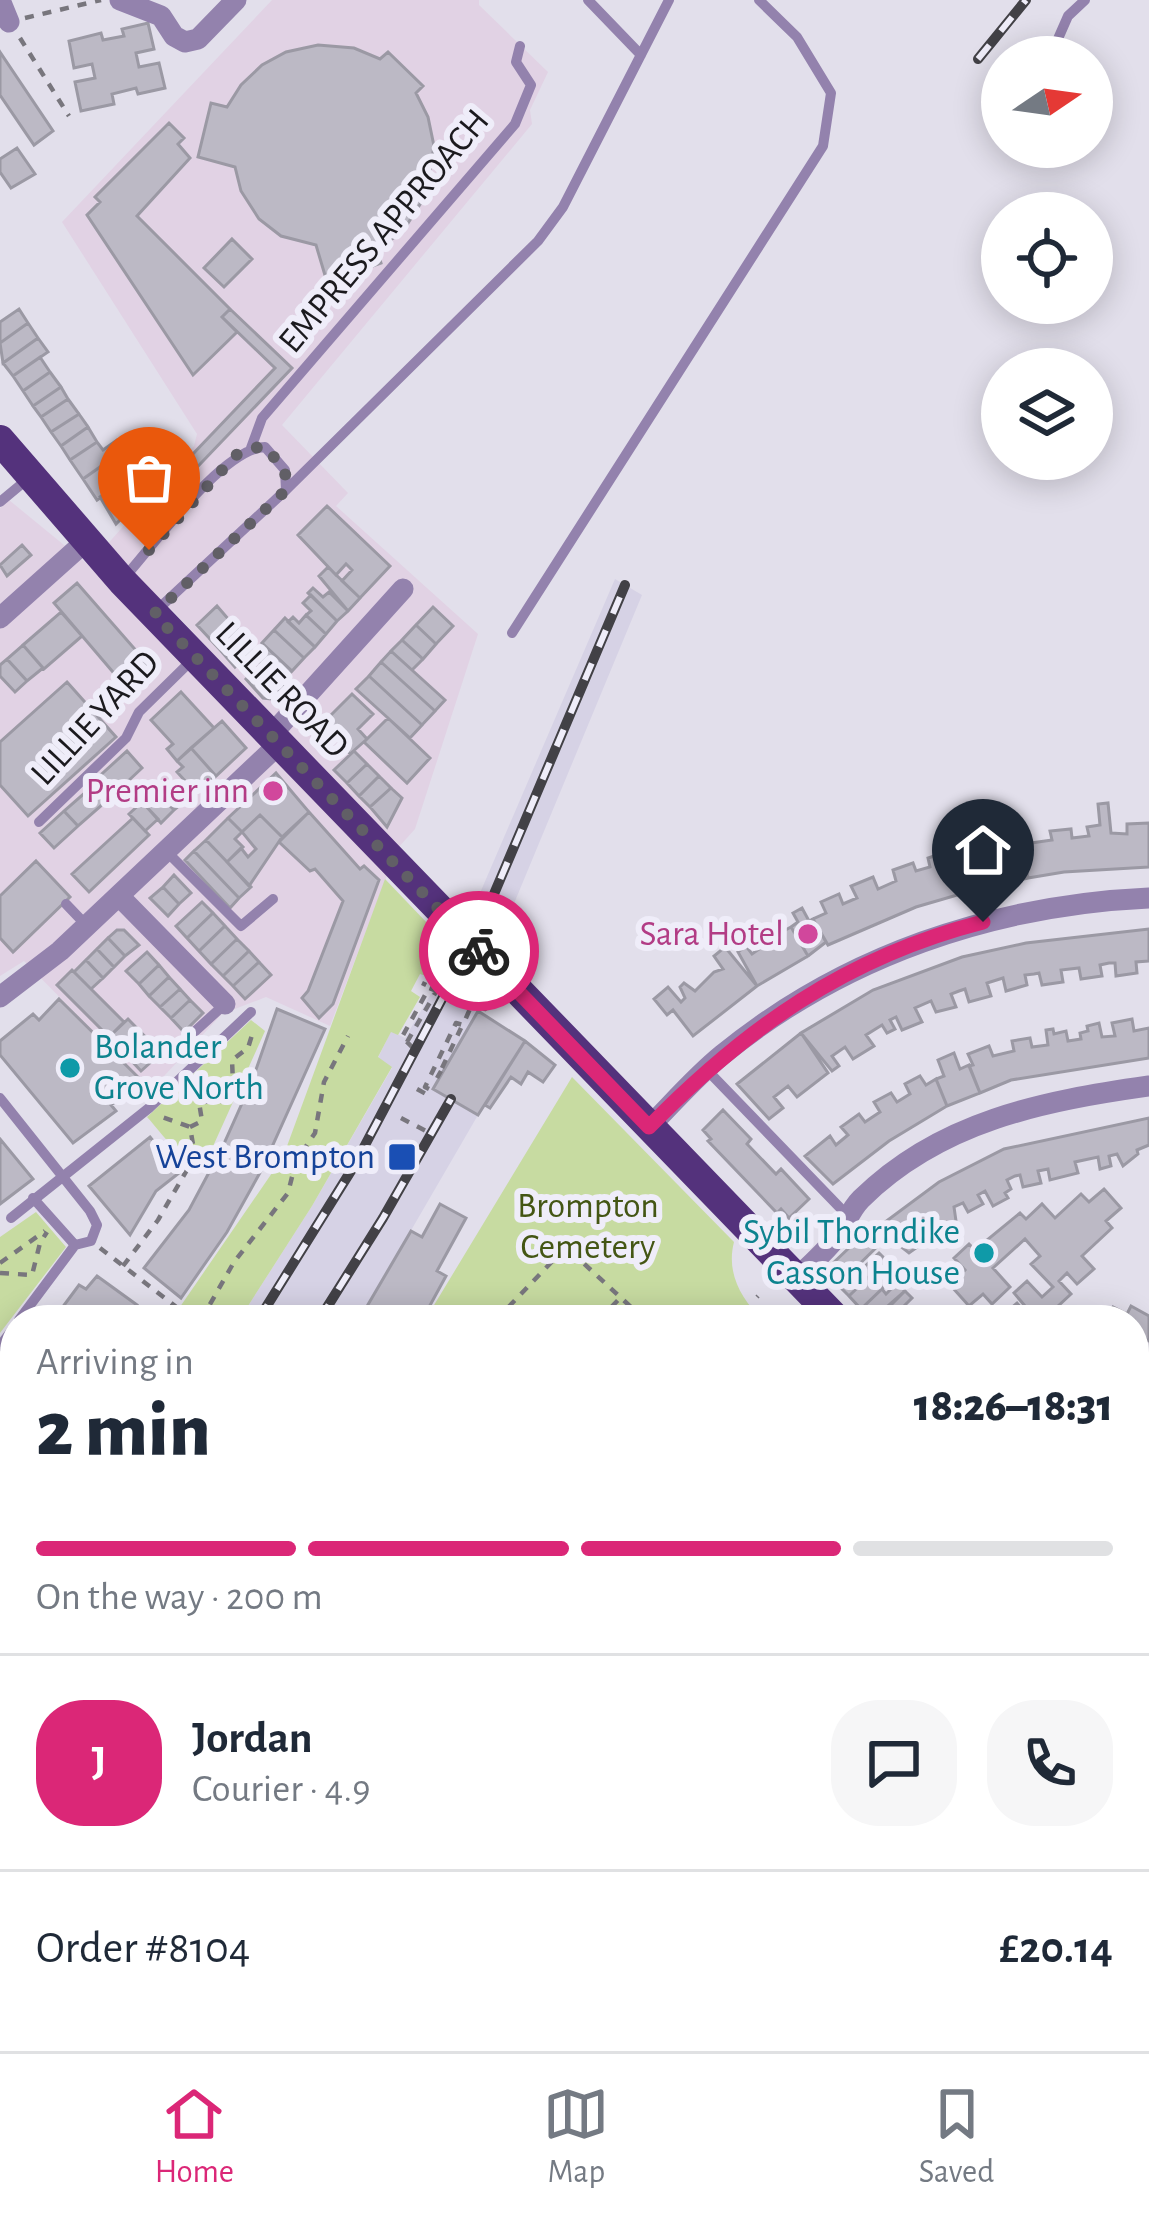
<!DOCTYPE html>
<html lang="en">
<head>
<meta charset="utf-8">
<style>
  body { margin:0; font-family:"Alegreya Sans",sans-serif; background:#f6f6f7; color:#1f2937; height:100vh; display:flex; flex-direction:column; font-size:45px; white-space:nowrap }
  * { box-sizing:border-box; margin:0 }
  p { font-size:39px; color:#747a83 }
  .icon { flex:none; width:66px; height:66px; fill:none; stroke:currentColor; stroke-width:2; stroke-linecap:round; stroke-linejoin:round }
  .map { position:relative; flex:1; overflow:hidden }
  .panel { position:absolute; left:0px; top:1305px; width:1149px; height:747px; display:flex; flex-direction:column; background:#fff; border-radius:48px 48px 0 0; box-shadow:0 6px 30px #0003 }
  .panel>* { flex:none }
  .needle { width:78px; rotate:77deg }
  .tools { position:absolute; left:981px; top:36px; display:grid; gap:24px }
  .tools a { display:grid; place-items:center; width:132px; height:132px; border-radius:50%; background:#fff; box-shadow:0 6px 30px #0003; font-size:60px }
  .pin { position:absolute; display:grid; place-items:center; width:102px; height:102px; color:#fff; margin:-123px -51px; border-radius:50% 50% 50% 0; rotate:-45deg; box-shadow:0 0 12px #0007 }
  .pin .icon { rotate:45deg }
  .courier { position:absolute; display:grid; place-items:center; width:120px; height:120px; margin:-60px; border:9px solid #db2777; border-radius:50%; background:#fff; color:#222; box-shadow:0 3px 15px #0007 }
  .summary em { font-style:normal; font-weight:800 }
  .summary div { display:flex; flex-direction:column-reverse }
  .summary { display:flex; align-items:center; justify-content:space-between; height:204px; padding:0 36px }
  h1 { font-size:78px; font-weight:800; line-height:90px }
  .bar { display:grid; grid-template-columns:repeat(4,1fr); gap:18px 12px; align-content:center; height:144px; padding:0 36px }
  .bar i { height:15px; border-radius:9px; background:#e0e1e3 }
  .bar .on { background:#db2777 }
  .bar p { grid-column:span 4 }
  .line { display:flex; align-items:center; gap:30px; padding:0 36px; border-top:3px solid #e0e1e3 }
  .line div { flex:1 }
  .round { display:grid; place-items:center; flex:none; width:126px; height:126px; border-radius:48px; background:#f6f6f7 }
  .menu { display:flex; justify-content:space-around; align-items:center; height:168px; border-top:3px solid #e0e1e3; background:#fff; font-size:33px; color:#747a83 }
  .menu a { display:grid; justify-items:center; gap:6px }
  .menu .on { color:#db2777 }
  .map>svg:first-child { display:block }
  .commercial { fill:#e1d2e4 }
  .built { fill:#d6d2e5 }
  .green { fill:#c7dba1 }
  .building { fill:#bcb9c5; stroke:#9b99a4; stroke-width:3 }
  .lines { fill:none; stroke-linecap:round; stroke-linejoin:round }
  .path { stroke:#78767d; stroke-width:4.5; stroke-dasharray:9 9; stroke-linecap:butt }
  .lane { stroke:#9382ad; stroke-width:10 }
  .street { stroke:#9382ad; stroke-width:21 }
  .primary { stroke:#54327c; stroke-width:30 }
  .highway { stroke:#3f0d69; stroke-width:36 }
  .rail-casing { stroke:#424146; stroke-width:10 }
  .rail { stroke:#efedf9; stroke-width:6; stroke-dasharray:18; stroke-linecap:butt }
  .done { stroke:#615f66; stroke-width:12; stroke-dasharray:0 21.6 }
  .route { stroke:#db2777; stroke-width:15 }
  .hotel-dot { fill:#d1479c; stroke:#efedf9; stroke-width:4.5 }
  .culture-dot { fill:#0f9aa8; stroke:#efedf9; stroke-width:4.5 }
  .transit-dot { fill:#1a4fb4; stroke:#efedf9; stroke-width:4.5 }
  .labels { text-anchor:middle; dominant-baseline:central; stroke-width:12; stroke-linejoin:round; paint-order:stroke }
  .street-label { font-size:36px; fill:#1b1a1e; stroke:#efedf9 }
  .hotel-label { font-size:36px; fill:#b23c85; stroke:#efedf9; text-anchor:end }
  .culture-label { font-size:36px; fill:#0d838f; stroke:#efedf9; text-anchor:start }
  .transit-label { font-size:36px; fill:#164399; stroke:#efedf9; text-anchor:end }
  .park-label { font-size:36px; fill:#445614; stroke:#efedf9 }
</style>
</head>
<body>
<div class="map">
<svg width="1149" height="2051" viewBox="0 0 1149 2051">
  <rect width="100%" height="100%" fill="#e2dfeb"/>
  <path class="commercial" d="M272,0H479V5L548,72L530,110L532,124L282,425L348,493L336,506L478,634L415,829L397,849L174,612L105,547L194,446L197,434L62,222Z
    M9,500L86,563L388,873L330,1026L266,997L222,1014L151,1090L24,961L0,976V508Z"/>
  <path class="built" d="M615,579L642,595L498,942L471,914Z
    M452,958L488,998L434,1089L478,1115L359,1320H239L312,1206L392,1068L378,1058L391,1031L405,1038Z
    M15,1604V1715L0,1730V1622Z"/>
  <path class="green" d="M385,879L429,925L437,946L447,955L433,978L420,974L411,991L420,997L398,1035L391,1032L378,1057L392,1067L312,1206L239,1320H171L283,1157Z
    M251,1020L265,1031L205,1164C181,1164 163,1134 147,1117Z
    M572,1077L734,1242C726,1273 741,1299 763,1320H425Z
    M36,1212L66,1247L0,1333V1237Z
    M15,1715V2037H550L536,2051H0V1730Z"/>
  <path class="building" d="M148,23L154,49L136,53L139,67L159,63L165,88L138,94L136,88L112,94L114,104L81,111L75,82L95,78L92,64L74,68L69,41L101,33L103,40L124,36L122,29Z
    M318,45L354,48L380,59L388,52L423,86L416,93L428,117L434,146L426,195L403,231L377,250L381,263L327,282L316,245L281,236L259,219L241,191L235,167L198,157L211,103L227,107L241,85L262,65L286,52Z
    M0,52L53,131L34,145L0,95Z
    M169,123L184,138L178,144L190,158L137,216L230,309L222,317L237,332L193,375L87,215L100,202L95,197Z
    M17,148L35,174L11,188L0,172V159Z
    M232,239L252,259L224,287L204,268Z
    M19,309L28,323L0,343V322Z
    M230,309L292,368L159,507L150,499L275,368L222,317Z
    M28,323L38,338L3,363L0,343Z
    M38,338L48,352L13,376L3,363Z
    M40,357L50,372L23,391L13,376Z
    M50,372L61,387L33,406L23,391Z
    M61,387L68,399L41,417L33,406Z
    M68,399L79,414L51,432L41,417Z
    M79,414L88,427L61,446L51,432Z
    M88,427L97,442L70,460L61,446Z
    M144,436L158,456L97,500L83,479Z
    M117,440L124,450L83,479L70,460L97,442L103,450Z
    M171,446L182,457L116,524L100,497Z
    M327,506L390,566L360,598L342,581L352,570L346,564L336,575L298,535Z
    M22,545L31,555L7,576L0,565Z
    M328,567L360,598L348,611L319,576Z
    M77,583L154,671L130,692L54,603Z
    M313,588L323,597L329,592L348,611L337,621L308,593Z
    M311,595L337,621L326,634L306,615L311,611L303,603Z
    M217,606L230,621L210,639L197,625Z
    M433,607L453,626L436,644L416,625Z
    M61,612L82,636L44,669L23,645Z
    M306,615L326,634L315,647L288,622L293,617L299,623Z
    M285,618L315,647L304,658L274,630Z
    M230,621L242,634L222,652L210,639Z
    M416,625L436,644L423,659L402,640Z
    M274,630L304,658L292,671L262,643Z
    M239,636L253,651L235,667L222,652Z
    M402,640L423,659L412,670L391,651Z
    M23,645L43,668L27,681L7,659Z
    M265,646L292,671L280,683L254,658Z
    M391,651L445,700L435,711L381,662Z
    M7,659L27,681L15,692L0,676V665Z
    M381,662L435,711L422,725L369,676Z
    M261,664L284,687L271,699L263,698L246,679Z
    M369,676L422,725L410,738L356,689Z
    M67,682L116,737L28,816L0,785V742Z
    M181,692L214,728L177,761L167,749L173,744L151,720Z
    M352,694L373,714L358,729L367,739L350,754L323,723Z
    M388,718L430,758L407,783L364,742Z
    M222,721L246,748L216,776L191,748Z
    M191,748L216,776L196,793L177,772L183,767L177,761Z
    M127,751L142,768L110,798L94,781Z
    M354,751L367,764L347,783L334,770Z
    M367,764L379,776L359,796L347,783Z
    M276,773L309,812L282,837L260,815L242,832L228,818Z
    M379,776L391,788L370,807L359,796Z
    M96,783L110,798L78,826L64,811Z
    M170,783L186,800L174,810L159,794Z
    M391,788L402,798L387,827L370,807Z
    M159,794L174,810L161,823L146,806Z
    M142,802L158,819L145,831L129,814Z
    M1108,803L1111,833L1127,834V824L1149,823V867L1064,872L1028,878L1020,837L1029,835L1031,843L1052,840L1050,831L1071,829L1072,838L1089,836L1087,827L1100,825L1098,804Z
    M64,811L78,826L54,848L40,833Z
    M309,812L360,869L364,866L379,880L333,1004L319,1018L302,998L308,991L343,901L315,869L310,871L279,842Z
    M260,815L282,837L249,886L227,862L241,848L248,857L256,849L242,832Z
    M133,818L149,835L89,892L72,874Z
    M228,818L242,832L235,839L243,847L227,862L206,840Z
    M1019,832L1028,878L971,891L961,858L972,856L969,842L988,836L994,851L1010,848L1008,835Z
    M206,840L251,887L239,898L194,851Z
    M194,851L239,898L230,908L185,860Z
    M949,851L952,860L961,858L971,891L916,907L828,945L813,919L826,913L821,902L839,894L843,904L857,898L851,886L873,877L878,889L896,881L893,870L913,863L916,871L930,867L928,858Z
    M36,861L70,897L13,952L0,938V896Z
    M174,875L191,893L179,904L163,887Z
    M163,887L179,904L168,916L150,898Z
    M202,902L213,913L187,938L176,926Z
    M802,908L809,921L813,919L826,942L808,956L791,927L798,922L793,913Z
    M213,913L225,926L199,951L187,938Z
    M775,924L780,933L791,927L808,956L757,986L738,952L746,946L752,954L759,949L753,939Z
    M225,926L237,939L211,964L199,951Z
    M1149,929V961L1136,962L1137,973L1116,976L1115,963H1109L1100,965L1102,976L1081,979L1079,968L1061,970L1063,982L1042,985L1039,973L1034,974L1025,975L1027,985L1006,991L1003,978L987,983L991,996L969,1002L965,989L959,991L951,994L956,1007L936,1012L931,1001L915,1008L922,1022L902,1030L896,1017L890,1020L895,1029L887,1033L882,1025L866,1035L874,1046L853,1059L845,1047L832,1056L839,1066L832,1071L801,1033L873,990L962,957L1026,943Z
    M117,930H124L139,945L125,956L108,938Z
    M108,938L125,956L114,967L97,949Z
    M237,939L249,951L223,976L211,964Z
    M725,947L757,986L693,1036L673,1010L667,1015L654,999L668,987L681,1002L685,998L680,987L684,983L695,991L714,972L723,969L714,956Z
    M97,949L114,967L103,978L86,960Z
    M249,951L259,962L233,986L223,976Z
    M147,952L159,965L139,984L126,971Z
    M86,960L103,978L91,989L74,972Z
    M259,962L271,975L245,999L233,986Z
    M159,965L169,977L149,996L139,984Z
    M72,970L124,1022L109,1037L57,985Z
    M169,977L180,989L160,1007L149,996Z
    M180,989L190,1000L171,1018L160,1007Z
    M59,999L143,1082L111,1105L116,1111L73,1143L0,1055V1041L33,1014L39,1020Z
    M190,1000L203,1013L184,1032L171,1018Z
    M277,1009L325,1029L262,1169L227,1232L181,1298L144,1268L189,1210L222,1148L252,1081Z
    M478,1011L525,1041L478,1115L433,1089Z
    M128,1019L161,1053L141,1071L109,1037Z
    M1132,1019L1134,1031L1149,1028V1058L1011,1080L980,1093L969,1066L973,1065L968,1054L989,1046L993,1056L1014,1051L1012,1041L1030,1038L1032,1047L1048,1045L1046,1030L1053,1029L1054,1034L1066,1031L1068,1041L1081,1039L1080,1033L1088,1031L1087,1026L1099,1023L1102,1037L1115,1036L1112,1023Z
    M801,1033L828,1073L797,1097L788,1086L774,1097L783,1108L769,1119L737,1084Z
    M525,1041L555,1065L543,1082L528,1072L521,1084L511,1077L490,1108L485,1105Z
    M954,1053L960,1069L969,1065L980,1093L947,1106L936,1079L944,1076L938,1060Z
    M920,1076L926,1085L936,1079L947,1106L889,1141L833,1184L805,1156L830,1136L836,1145L848,1135L841,1127L859,1114L865,1122L880,1112L874,1102L891,1093L897,1102L910,1094L905,1084Z
    M723,1110L751,1139L747,1144L776,1174L781,1169L809,1199L789,1218L781,1209L777,1213L708,1141L711,1139L703,1130Z
    M1149,1118V1145L1137,1150L1138,1154L1123,1166L1117,1154L1109,1156L1111,1166L1100,1169L1098,1157L1075,1162L1078,1173L1050,1180L1048,1169L1038,1171L1041,1183L1023,1187L1020,1175L1015,1176L1007,1180L1011,1189L1005,1193L1008,1198L993,1206L985,1191L978,1195L983,1204L968,1212L963,1203L954,1207L956,1221L941,1231L933,1222L927,1228L933,1236L909,1253L877,1228L939,1182L1004,1149Z
    M150,1137L179,1173L156,1191L130,1235L89,1186Z
    M0,1139L33,1179L0,1204Z
    M1104,1189L1121,1208L1106,1221L1112,1228L1082,1256L1094,1269L1077,1284L1067,1273L1059,1281L1071,1294L1055,1309L1064,1320H1010L1004,1314L1017,1303L1022,1309L1025,1306L1014,1293L1027,1281L1042,1297L1053,1287L1031,1264L1040,1256L1025,1239L993,1268L1010,1287L992,1304L983,1294L969,1306L944,1278L958,1265L966,1271L954,1258L969,1244L975,1250L1020,1213L1026,1219L1042,1204L1055,1218L1081,1194L1089,1202Z
    M440,1204L466,1218L437,1271L446,1276L422,1320H359L411,1231L422,1237Z
    M872,1226L885,1239L838,1285L828,1275L829,1267Z
    M879,1253L886,1260L849,1296L838,1285L859,1264L863,1268Z
    M886,1260L893,1267L884,1276L889,1282L861,1309L849,1296Z
    M97,1276L137,1305L128,1320H53L79,1285L86,1289Z
    M897,1283L905,1291L872,1320L861,1309L882,1289L886,1294Z
    M905,1291L912,1298L901,1309L906,1314L900,1320H876Z
    M1131,1306L1149,1316V1341L1134,1332V1320L1108,1316L1113,1307L1127,1314Z
    M15,1370V1517L1,1534L0,1389Z
    M1134,1662L1149,1678V1726L1145,1728L1140,1716L1134,1722Z
    M1149,1985V2040L1137,2047L1140,2050L1085,2051L1098,2037H1134V2000Z
    M612,2037H650L653,2040L645,2051H599Z
    M737,2037H785L782,2040L793,2051H743L733,2041Z
    M928,2037H1012L999,2051H925L919,2046Z"/>
  <g class="lines">
    <path class="path" d="M25,18L101,0
      M20,38L69,116
      M433,986L450,954
      M407,1042L437,990L422,983
      M413,1048L402,1037L429,988L485,1009L495,1000
      M442,1068L461,1028
      M437,1078L441,1071
      M417,1089L426,1094L429,1089
      M429,1089L425,1087L456,1023L463,1025L476,995
      M401,1118L428,1132
      M190,1127L202,1121L199,1102L228,1101L233,1083L232,1060L248,1048L252,1035
      M100,1248L193,1320
      M0,1263L45,1231
      M123,1266L158,1220L195,1156L190,1127L162,1117
      M0,1273L32,1275L40,1243L47,1232
      M757,1297L758,1296
      M201,1320L234,1262L288,1193L296,1161L315,1133L324,1082L348,1036
      M496,1320L566,1247L645,1320
      M599,1320L620,1298
      M0,1568L15,1551
      M0,1846L15,1829
      M0,1959L15,1943
      M285,2037L299,2051
      M51,2051L64,2037
      M117,2051L130,2037
      M179,2051L192,2037
      M304,2051L314,2048L323,2051
      M323,2051L337,2037
      M428,2051L441,2037
      M517,2051L531,2037"/>
    <path class="lane" d="M588,0L641,55
      M1050,57L1068,16L1085,0
      M251,448L262,418L515,124L531,85L516,62L520,46
      M286,490L538,241L563,207L669,0
      M0,502L30,477
      M124,578C154,545 223,448 265,447L285,470L286,490L156,611
      M512,633L823,146L831,93L797,37L759,0
      M39,822L126,738L139,712L193,659
      M166,851L241,926L273,899
      M66,904L87,926
      M170,1054L225,1004
      M706,1069L847,1215
      M0,1098L90,1211L97,1225L91,1241L75,1245L33,1198
      M11,1218L149,1108L251,1012
      M19,1320L75,1245
      M0,1346L15,1326"/>
    <path class="street" d="M0,0L9,22
      M120,0L161,16L174,36L185,42L198,39L236,0
      M0,618L86,541
      M272,734L403,589
      M119,896L225,1004
      M0,997L60,951L280,743
      M649,1127C673,1103 695,1077 722,1055C843,956 993,905 1149,898
      M797,1278C810,1265 825,1252 836,1238C846,1225 849,1211 861,1199C940,1121 1043,1101 1149,1086
      M1134,1460H1149
      M1134,1889L1149,1904
      M1134,1958L1149,1943
      M856,2051L870,2037
      M1046,2051L1059,2037"/>
    <path class="primary" d="M0,440L122,581L837,1320
      M1134,1624L1149,1640"/>
    <path class="highway" d="M1134,1426L1149,1400
      M686,2051L699,2037"/>
    <defs>
      <path id="rail" d="M978,59L1026,0
        M258,1320L354,1166L480,927L625,585
        M319,1320L383,1218L451,1099
        M0,1665L15,1647
        M0,1696L15,1681"/>
    </defs>
    <use href="#rail" class="rail-casing"/>
    <use href="#rail" class="rail"/>
  </g>
  <g class="lines">
    <path class="done" d="M149,550L236,455L251,448L265,447L285,470L286,490L154,614L479,951"/>
    <path class="route" d="M479,951L649,1127C746,1028 846,957 983,922"/>
  </g>
  <g class="hotel-dot">
    <circle cx="273" cy="791" r="12"/>
    <circle cx="808" cy="934" r="12"/>
  </g>
  <g class="culture-dot">
    <circle cx="70" cy="1068" r="12"/>
    <circle cx="984" cy="1253" r="12"/>
  </g>
  <rect class="transit-dot" x="387" y="1142" width="30" height="30" rx="6"/>
  <g class="labels">
    <g class="street-label">
      <text transform="translate(384 231) rotate(-50)">EMPRESS APPROACH</text>
      <text transform="translate(282 690) rotate(46)">LILLIE ROAD</text>
      <text transform="translate(95 718) rotate(-47)">LILLIE YARD</text>
    </g>
    <g class="hotel-label">
      <text x="249" y="791">Premier inn</text>
      <text x="784" y="934">Sara Hotel</text>
    </g>
    <g class="culture-label">
      <text x="94" y="1047">Bolander<tspan x="94" dy="41">Grove North</tspan></text>
      <text x="960" y="1232" text-anchor="end">Sybil Thorndike<tspan x="960" dy="41">Casson House</tspan></text>
    </g>
    <g class="transit-label">
      <text x="375" y="1157">West Brompton</text>
    </g>
    <g class="park-label">
      <text x="588" y="1206">Brompton<tspan x="588" dy="41">Cemetery</tspan></text>
    </g>
  </g>
</svg>
<div class="tools">
<a><svg class="needle" viewBox="-14 -14 28 28"><path d="M0-13l5 13h-10z" fill="#e53935"/><path d="M0 13l5-13h-10z" fill="#747a83"/></svg></a>
<a><svg class="icon" aria-label="locate" viewBox="0 0 24 24"><circle cx="12" cy="12" r="6"/><path d="M12 2v4M12 18v4M2 12h4M18 12h4"/></svg></a>
<a><svg class="icon" aria-label="layers" viewBox="0 0 24 24"><path d="M12 4l9 5-9 5-9-5zM3 14l9 5 9-5"/></svg></a>
</div>
<div class="pin" style="left:149px;top:550px;background:#ea580c"><svg class="icon" aria-label="bag" viewBox="0 0 24 24"><path d="M5 8h14l-1 12H6zM9 8a3 3 0 0 1 6 0"/></svg></div>
<div class="pin" style="left:983px;top:922px;background:#1f2937"><svg class="icon" aria-label="home" viewBox="0 0 24 24"><path d="M3 11l9-7 9 7M6 9v11h12V9"/></svg></div>
<div class="courier" style="left:479px;top:951px"><svg class="icon" aria-label="bike" viewBox="0 0 24 24"><circle cx="6" cy="16" r="4"/><circle cx="18" cy="16" r="4"/><path d="M6 16l4-8h5l3 8M10 8l3 8H6M13 5h3"/></svg></div>
<section class="panel">
<div class="summary"><div><h1>2 min</h1><p>Arriving in</p></div><em>18:26–18:31</em></div>
<div class="bar"><i class="on"></i><i class="on"></i><i class="on"></i><i></i><p>On the way · 200 m</p></div>
<div class="line" style="height:216px"><b class="round" style="background:#db2777;color:#fff">J</b><div><b>Jordan</b><p>Courier · 4.9</p></div><a class="round"><svg class="icon" aria-label="chat" viewBox="0 0 24 24"><path d="M4 5h16v11H9l-5 4z"/></svg></a><a class="round"><svg class="icon" aria-label="phone" viewBox="0 0 24 24"><path d="M5 4h4l2 5-3 2q2 4 5 5l2-3 5 2v4C11 20 4 13 5 4z"/></svg></a></div>
<div class="line" style="height:156px"><div>Order #8104</div><b>£20.14</b></div>
</section>
</div>
<nav class="menu">
<a class="on"><svg class="icon" aria-label="home" viewBox="0 0 24 24"><path d="M3 11l9-7 9 7M6 9v11h12V9"/></svg>Home</a>
<a><svg class="icon" aria-label="map" viewBox="0 0 24 24"><path d="M3 6l6-2 6 2 6-2v14l-6 2-6-2-6 2zM9 4v14M15 6v14"/></svg>Map</a>
<a><svg class="icon" aria-label="saved" viewBox="0 0 24 24"><path d="M7 4h10v16l-5-4-5 4z"/></svg>Saved</a>
</nav>
</body>
</html>
